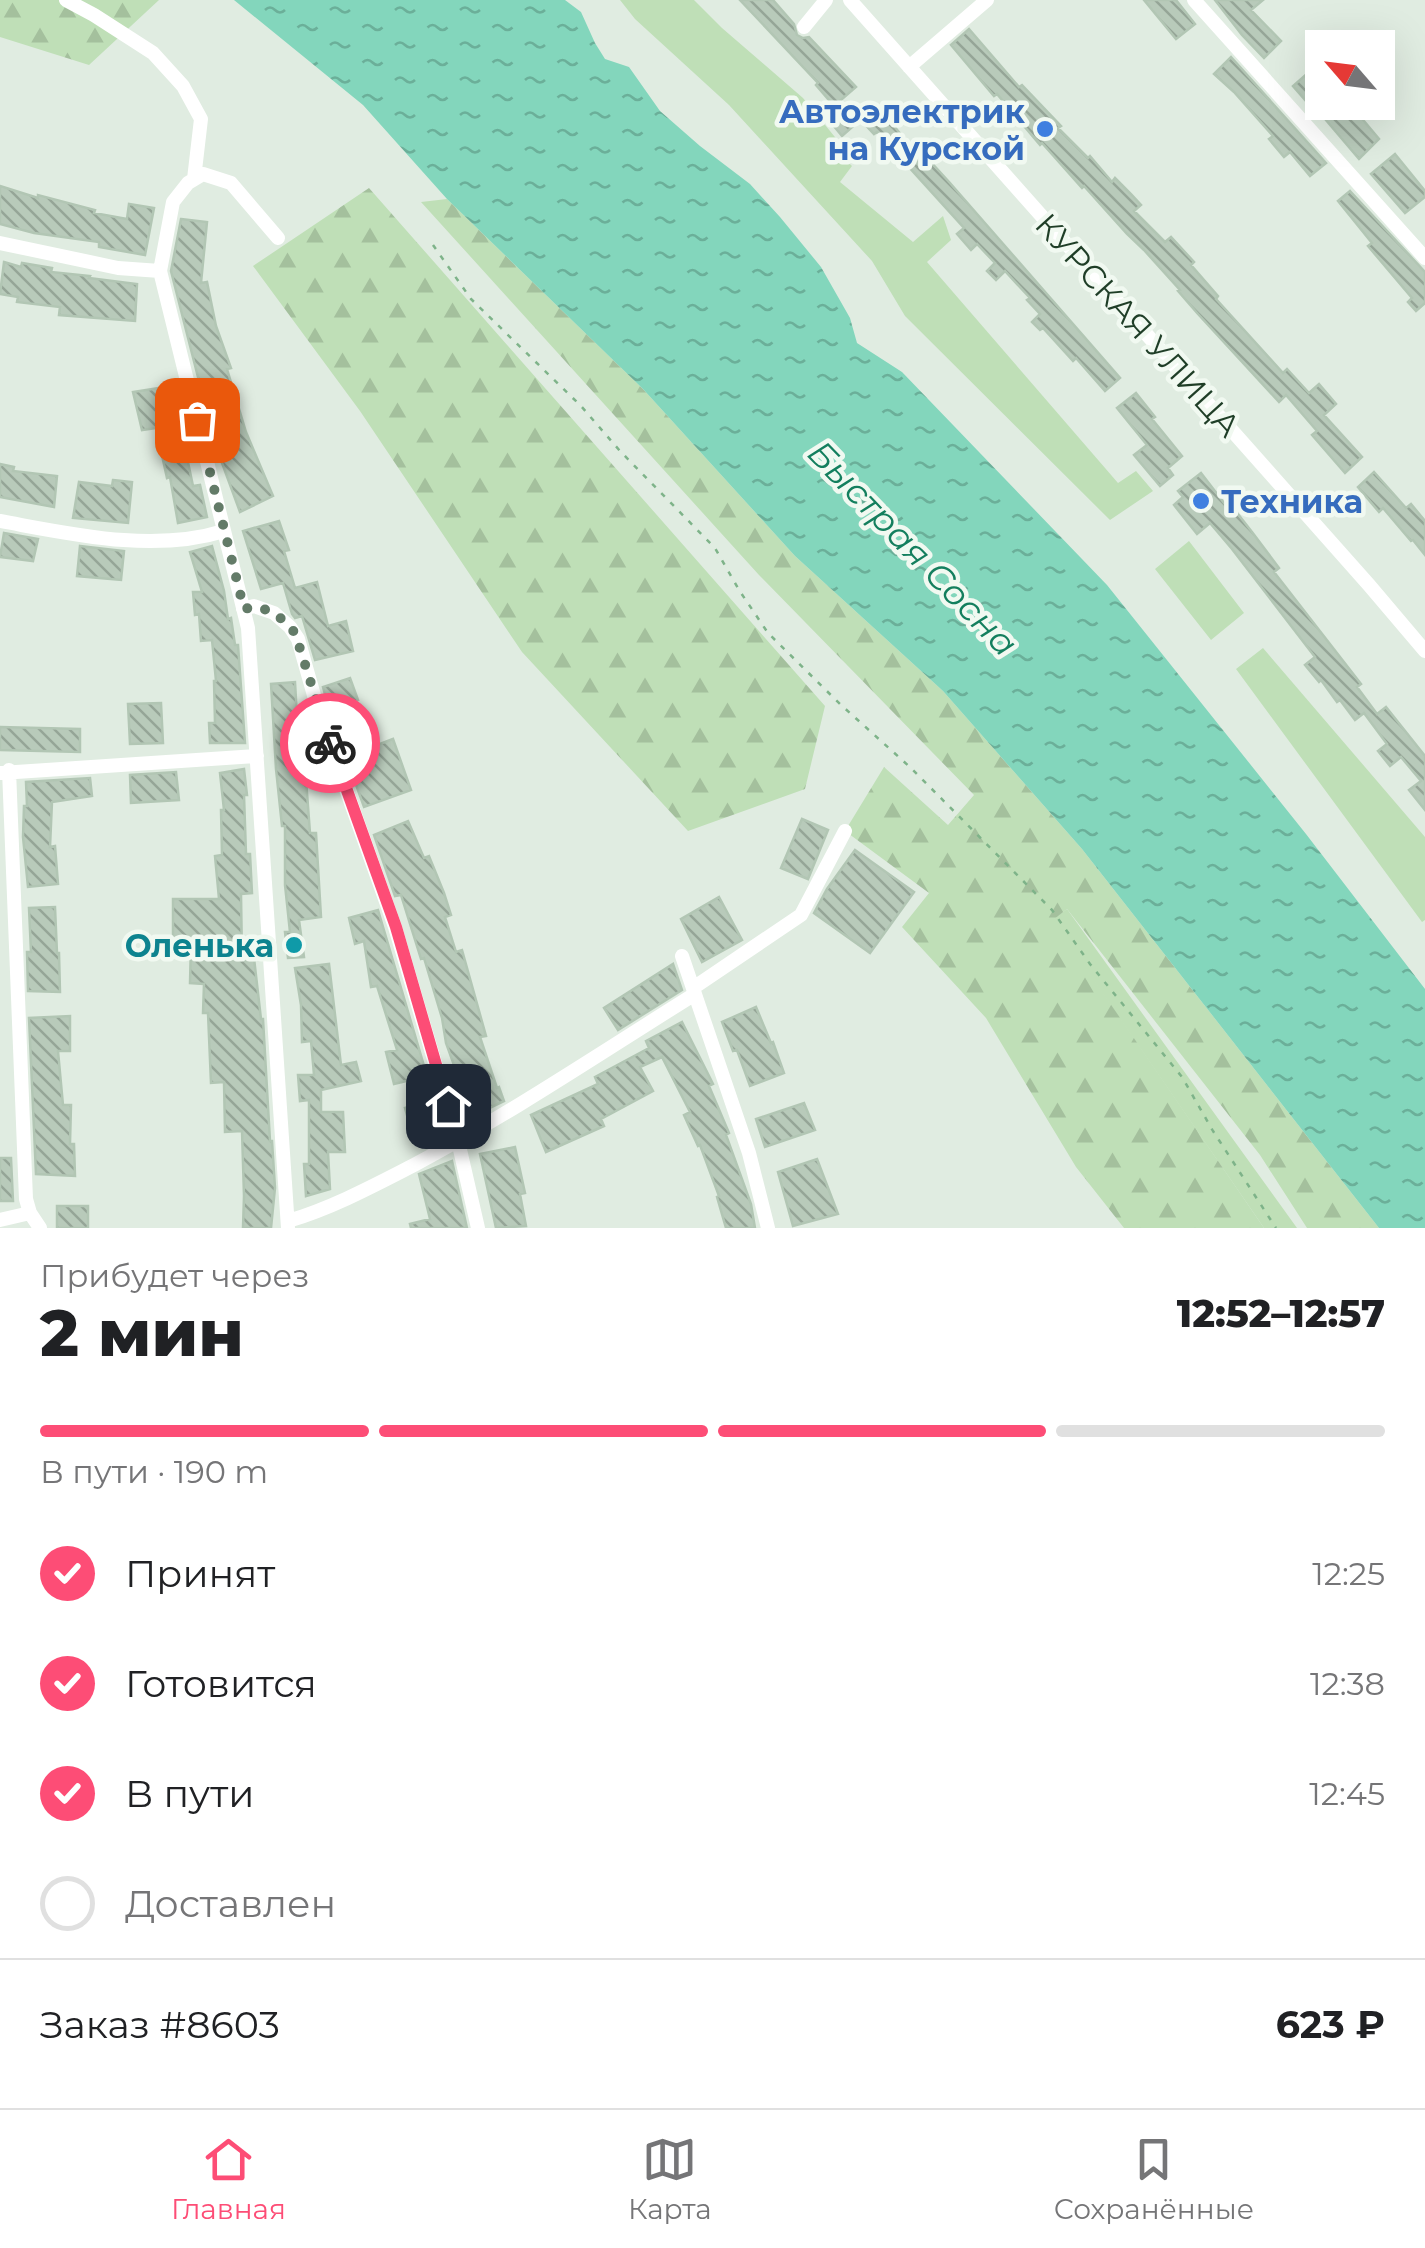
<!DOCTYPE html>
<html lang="ru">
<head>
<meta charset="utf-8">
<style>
  body { margin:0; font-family:Montserrat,sans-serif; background:#f2f2f2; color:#202124; height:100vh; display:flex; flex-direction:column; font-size:38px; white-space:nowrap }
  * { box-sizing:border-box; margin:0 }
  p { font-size:32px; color:#757577 }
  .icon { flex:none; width:55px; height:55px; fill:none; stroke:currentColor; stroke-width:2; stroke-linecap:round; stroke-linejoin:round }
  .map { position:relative; height:1228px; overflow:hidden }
  .drawer { display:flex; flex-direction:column; background:#fff; flex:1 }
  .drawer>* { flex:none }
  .needle { width:65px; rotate:298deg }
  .buttons { position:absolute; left:1305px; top:30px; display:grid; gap:20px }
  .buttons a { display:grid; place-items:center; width:90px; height:90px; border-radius:0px; background:#fff; box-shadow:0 10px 40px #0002; font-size:50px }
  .pin { position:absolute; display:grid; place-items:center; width:85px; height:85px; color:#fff; margin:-42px; border-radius:20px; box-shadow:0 5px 15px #0006 }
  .courier { position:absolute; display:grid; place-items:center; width:100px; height:100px; margin:-50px; border:8px solid #fd4d76; border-radius:50%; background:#fff; color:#222; box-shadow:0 2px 12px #0007 }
  .summary em { font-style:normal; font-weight:800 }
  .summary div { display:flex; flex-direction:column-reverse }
  .summary { display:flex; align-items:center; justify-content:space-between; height:170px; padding:0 40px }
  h1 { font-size:65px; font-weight:800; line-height:75px }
  .bar { display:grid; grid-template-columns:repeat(4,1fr); gap:15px 10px; align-content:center; height:120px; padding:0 40px }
  .bar i { height:12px; border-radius:8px; background:#e0e0e0 }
  .bar .selected { background:#fd4d76 }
  .bar p { grid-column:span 4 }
  .line { display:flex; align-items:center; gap:25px; padding:0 40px; border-top:2px solid #e0e0e0 }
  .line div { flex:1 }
  ol { padding:0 40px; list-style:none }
  li { display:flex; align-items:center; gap:30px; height:110px }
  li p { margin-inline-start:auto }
  li .icon { padding:10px; border-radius:50%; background:#fd4d76; color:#fff; stroke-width:4 }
  li:last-child { color:#757577 }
  li i { width:55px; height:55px; border:5px solid #e0e0e0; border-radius:50% }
  .menu { display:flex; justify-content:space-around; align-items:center; height:140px; border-top:2px solid #e0e0e0; background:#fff; font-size:28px; color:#757577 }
  .menu a { display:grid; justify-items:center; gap:5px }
  .menu .selected { color:#fd4d76 }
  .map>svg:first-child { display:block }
  .green { fill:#bfdfb7 }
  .forest { fill:url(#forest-firs) }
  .water { fill:url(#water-ripples) }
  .building { fill:url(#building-back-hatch); stroke:#b2c6b4; stroke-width:2.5 }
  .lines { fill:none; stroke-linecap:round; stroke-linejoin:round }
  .path { stroke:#7eb389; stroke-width:2.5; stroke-dasharray:5 8; stroke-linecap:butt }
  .minor { stroke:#fff; stroke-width:14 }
  .done { stroke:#637b68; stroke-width:10; stroke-dasharray:0 18 }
  .route { stroke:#fd4d76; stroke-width:12 }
  .shop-dot { fill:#3f7fe0; stroke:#f1f9f1; stroke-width:4 }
  .culture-dot { fill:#0f9aa8; stroke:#f1f9f1; stroke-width:4 }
  .labels { text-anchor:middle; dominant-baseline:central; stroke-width:9; stroke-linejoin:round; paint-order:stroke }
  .shop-label { font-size:32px; font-weight:bold; fill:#366cbe; stroke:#f1f9f1; text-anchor:end }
  .street-label { font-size:32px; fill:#1f3e27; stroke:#f1f9f1 }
  .culture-label { font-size:32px; font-weight:bold; fill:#0d838f; stroke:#f1f9f1; text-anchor:end }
  .water-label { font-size:35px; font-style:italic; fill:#147f5e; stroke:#f1f9f1 }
</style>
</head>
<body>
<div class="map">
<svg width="1425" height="1228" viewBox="0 0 1425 1228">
  <defs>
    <pattern id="forest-firs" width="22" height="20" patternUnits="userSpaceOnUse" patternTransform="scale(2.5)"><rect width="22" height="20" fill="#bfdfb7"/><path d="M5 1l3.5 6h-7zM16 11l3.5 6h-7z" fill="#a4c09d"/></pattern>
    <pattern id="water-ripples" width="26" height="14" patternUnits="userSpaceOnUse" patternTransform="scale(2.5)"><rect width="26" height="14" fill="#83d6bc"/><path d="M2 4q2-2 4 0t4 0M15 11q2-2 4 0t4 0" fill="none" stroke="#6baf99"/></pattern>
    <pattern id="building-back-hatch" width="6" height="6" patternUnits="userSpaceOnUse" patternTransform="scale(2.5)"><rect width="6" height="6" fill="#b8caba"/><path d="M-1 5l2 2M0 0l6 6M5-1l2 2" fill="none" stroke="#95a597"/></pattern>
  </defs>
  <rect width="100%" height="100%" fill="#e0ece1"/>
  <path class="green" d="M620,0H694L722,28L803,98L839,142L835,150L852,166L840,182L913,242L943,216L951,240L927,262L1118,483L1136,471L1153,491L1110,520L905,316L872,261L729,105L635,19Z
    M1189,541L1244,613L1211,640L1155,569Z
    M1263,648L1425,837V920L1422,922L1236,669Z
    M1067,909L1297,1228H1264L1052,920Z"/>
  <path class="forest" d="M0,0H159L89,65L0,37Z
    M369,188L825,706L805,789L688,831L522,652L360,411L253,266Z
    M447,199L643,389L795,556L943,691L1082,849L1379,1228H1307L1260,1155L1067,909L1053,920L1264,1228H1124L1076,1167L986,1018L902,927L929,893L845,831L884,767L948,825L974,795L759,575L421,202Z"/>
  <path class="water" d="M234,0H565L581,12L595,43L605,59L629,67L660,111L700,146L750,184L780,217L821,267L850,318L857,343L902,372L1107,585L1306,834L1425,989V1228H1379L1082,849L943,691L795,556L643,389L447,199L363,105Z"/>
  <path class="building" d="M740,0H773L794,24L797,35L803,38L809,37L856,87L834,106L816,85L818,83Z
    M1144,0H1176L1195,24L1176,39Z
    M1215,0H1263L1251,10L1281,41L1264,58L1242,35Z
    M969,29L1019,87L1022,85L1061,126L1058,128L1088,158L1090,156L1112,182L1115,178L1131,194L1141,205L1134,211L1165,242L1171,237L1194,262L1191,265L1218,296L1216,299L1283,373L1287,369L1309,393L1319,384L1336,404L1324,415L1362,457L1345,473L1312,435L1317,431L1286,395L1279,402L1198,314L1178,291L1180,290L1144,250L1127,234L1084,186L1082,188L1042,143L1040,145L997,94L994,96L951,45Z
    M1231,57L1326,163L1310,176L1290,152L1284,157L1269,139L1273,136L1234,92L1214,74Z
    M1309,72L1322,87V114L1338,102H1348L1379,139L1359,159L1314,106L1312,108L1293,86Z
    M876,104L925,164L929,160L950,183L1120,378L1105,391L1076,358L1073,361L1043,328L1040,330L1032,322L1040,314L1027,300L1030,298L1005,271L996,280L987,271L995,263L977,244L971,250L957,234L964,228L877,132L874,134L860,119Z
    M843,106L858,122L842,136L828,119Z
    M1395,154L1425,191V197L1405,213L1371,174Z
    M0,186L38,198V195L95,210L94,213L127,219L129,204L154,208L145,255L99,247V242L34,233L0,224Z
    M1350,191L1425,272V303L1416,311L1408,302L1412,298L1368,246L1372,243L1338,201Z
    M181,219L207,222L201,283L207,282L216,326L231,368L227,369L246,432L273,496L240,512L215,444L171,271Z
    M4,262L21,267L22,263L52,268L51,272L90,276L89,278L137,284L135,321L59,315L60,307L17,302L18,297L0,294Z
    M172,386L193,486L200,485L207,517L178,523L170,477L167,478L156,428L142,430L133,392Z
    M1136,393L1155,417L1152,419L1182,456L1168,468L1173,475L1160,486L1134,455L1147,445L1117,408Z
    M0,464L14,467L13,471L57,476L54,507L0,497Z
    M1374,472L1406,508L1411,504L1425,521V555L1413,540L1411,541L1383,508L1379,512L1358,487Z
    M1201,473L1231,512L1234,509L1252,532L1279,568L1274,572L1361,684L1357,687L1377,714L1386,707L1425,756V810L1409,790L1421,781L1401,757L1390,766L1378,751L1387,744L1364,713L1355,720L1340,700L1337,702L1321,680L1319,682L1305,665L1315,657L1232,549L1210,523L1197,534L1174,505L1183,497L1178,491Z
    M113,480L132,482L128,523L73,518L79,482L112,486Z
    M279,521L289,550L284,551L295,588L317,582L328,626L346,621L353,651L315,660L302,616L295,618L292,614L283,583L261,589L243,531Z
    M4,533L38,539L33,561L0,557Z
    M80,546L124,551L121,580L77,576Z
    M212,546L224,591L228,619L231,618L235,645H238L245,743H210L209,723H215L214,681H216L212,640L201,641L199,614L195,615L193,592H202L190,552Z
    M350,678L358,700L329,709L323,687Z
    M295,682L298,734H306L307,766H305L310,833H316L321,917L299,920L304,957L288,958L285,932H290L285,885V826H282L276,769L271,684Z
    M161,703L163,743L130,744L128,704Z
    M0,727L80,729V752L0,750Z
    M393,739L411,790L364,807L346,757Z
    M244,769L247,795H244L246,854H250L252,893L241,894L242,958H254L261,1019H263L270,1141H272L275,1188L271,1228H243L244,1196L242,1131L225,1132L224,1082L211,1083L208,1013H203L204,984L190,983L191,943H173V899H219L215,856L222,855L221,810H224L220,773Z
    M176,772L179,800L131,803L130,775Z
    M90,778L92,796L52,802L50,847L55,846L58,884L28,887L23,837L24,806H27L26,782Z
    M802,819L828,830L808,879L781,868Z
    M408,821L424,858L429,856L444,893L451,915L445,917L456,952L462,950L486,1036L480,1037L497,1088L499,1087L504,1101L475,1115L466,1093H464L446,1043L442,1018L424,958L421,959L401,895L395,896L374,835Z
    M855,850L914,892L870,953L814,913L827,889Z
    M719,897L742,940L702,962L681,919Z
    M55,907L57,953H59L60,992L28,991L27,952H31L29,908Z
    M378,910L427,1076L394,1084L386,1052L397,1050L377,986L371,987L364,941L355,944L349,918Z
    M329,964L341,1065L356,1062L361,1081L321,1090V1112H343L345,1152H328L330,1189L306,1196L304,1164H309V1100L300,1101L298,1075H314L311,1041L302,1042L301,1005L295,968Z
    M673,964L682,990L618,1030L604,1008Z
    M756,1007L771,1043L773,1042L784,1073L750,1086L737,1050L733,1051L722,1022Z
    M70,1016V1051H58L63,1105H71L70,1144H74L75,1176L36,1174L29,1018Z
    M682,1022L713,1084L709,1086L729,1133L726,1135L751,1204L755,1228H726L717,1197L719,1196L700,1145L698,1146L684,1115L690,1112L662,1057L640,1067L653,1091L601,1119L604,1126L546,1152L531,1115L598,1084L595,1077L649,1048L646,1041Z
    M435,1100L444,1132L414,1141L405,1108Z
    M804,1103L815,1130L765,1147L756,1119Z
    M515,1147L525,1193L520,1194L526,1226L496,1228L480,1154Z
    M0,1158H11L13,1201H0Z
    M817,1159L838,1214L793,1226L778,1172Z
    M452,1161L467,1228H411L410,1224L430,1219L419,1174Z
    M57,1206H88V1228H57Z"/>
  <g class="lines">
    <path class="path" d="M433,245L471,299L581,406L620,451L715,548L739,590L768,633L840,704L911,768L1052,910L1090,964L1182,1077L1213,1131L1276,1228"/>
    <path class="minor" d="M66,0L94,15L153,53L183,86L201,119L194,179
      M850,0L1369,585L1425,651
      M1194,0L1425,258
      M804,27L826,0
      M909,67L987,0
      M278,238L231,183L203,174L188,183L173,202L160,271L248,628L288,1228
      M0,243L118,268L160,271
      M0,521C72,534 153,553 224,531
      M243,609L254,606L274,613L290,627L298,639L319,713L395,927L458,1141L478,1228
      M9,770L26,1199L30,1213L40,1228
      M1,773L257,756
      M682,956L749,1153L768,1228
      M693,988L801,915L845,831
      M0,1220L30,1213
      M288,1221C332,1208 373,1186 414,1165C510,1114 602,1052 695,994"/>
  </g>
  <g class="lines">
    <path class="done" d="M197,420L244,609C266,604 281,616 295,633L330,743"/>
    <path class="route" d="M330,743L396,927L448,1106"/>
  </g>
  <g class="shop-dot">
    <circle cx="1045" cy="129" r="10"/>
    <circle cx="1201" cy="501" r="10"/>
  </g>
  <circle class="culture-dot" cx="294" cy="945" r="10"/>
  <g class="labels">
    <g class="shop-label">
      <text x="1025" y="111">Автоэлектрик<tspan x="1025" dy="37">на Курской</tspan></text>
      <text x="1221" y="501" text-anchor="start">Техника</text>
    </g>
    <g class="street-label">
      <text transform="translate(1138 325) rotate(48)">КУРСКАЯ УЛИЦА</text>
    </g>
    <g class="culture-label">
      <text x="274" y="945">Оленька</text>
    </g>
    <g class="water-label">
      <text transform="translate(913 548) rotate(46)">Быстрая Сосна</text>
    </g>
  </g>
</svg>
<div class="buttons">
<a><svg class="needle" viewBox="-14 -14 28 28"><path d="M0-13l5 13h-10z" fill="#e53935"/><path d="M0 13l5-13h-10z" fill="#757577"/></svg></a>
</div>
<div class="pin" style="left:197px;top:420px;background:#ea580c"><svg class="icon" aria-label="bag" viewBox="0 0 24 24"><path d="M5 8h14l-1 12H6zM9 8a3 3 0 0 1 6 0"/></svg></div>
<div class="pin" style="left:448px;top:1106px;background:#1f2937"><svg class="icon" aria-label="home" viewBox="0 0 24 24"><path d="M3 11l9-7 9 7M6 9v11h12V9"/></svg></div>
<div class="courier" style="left:330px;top:743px"><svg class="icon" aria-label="bike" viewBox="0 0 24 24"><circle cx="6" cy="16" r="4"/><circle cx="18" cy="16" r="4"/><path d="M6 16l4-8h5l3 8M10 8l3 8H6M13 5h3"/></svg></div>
</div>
<section class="drawer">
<div class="summary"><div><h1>2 мин</h1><p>Прибудет через</p></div><em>12:52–12:57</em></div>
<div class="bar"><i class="selected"></i><i class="selected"></i><i class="selected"></i><i></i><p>В пути · 190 m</p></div>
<ol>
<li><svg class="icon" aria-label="check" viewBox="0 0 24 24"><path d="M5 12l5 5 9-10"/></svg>Принят<p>12:25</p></li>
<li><svg class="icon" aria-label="check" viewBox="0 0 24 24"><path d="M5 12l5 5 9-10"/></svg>Готовится<p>12:38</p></li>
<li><svg class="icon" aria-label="check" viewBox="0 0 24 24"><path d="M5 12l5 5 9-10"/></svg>В пути<p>12:45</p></li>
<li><i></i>Доставлен</li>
</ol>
<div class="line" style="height:130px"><div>Заказ #8603</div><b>623 ₽</b></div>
</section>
<nav class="menu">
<a class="selected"><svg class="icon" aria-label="home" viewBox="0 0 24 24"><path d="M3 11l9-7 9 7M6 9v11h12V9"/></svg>Главная</a>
<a><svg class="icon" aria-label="map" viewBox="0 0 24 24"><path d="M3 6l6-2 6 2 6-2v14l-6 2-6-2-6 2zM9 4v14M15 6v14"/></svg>Карта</a>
<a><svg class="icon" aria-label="saved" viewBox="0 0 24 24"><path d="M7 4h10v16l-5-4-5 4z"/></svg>Сохранённые</a>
</nav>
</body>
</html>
